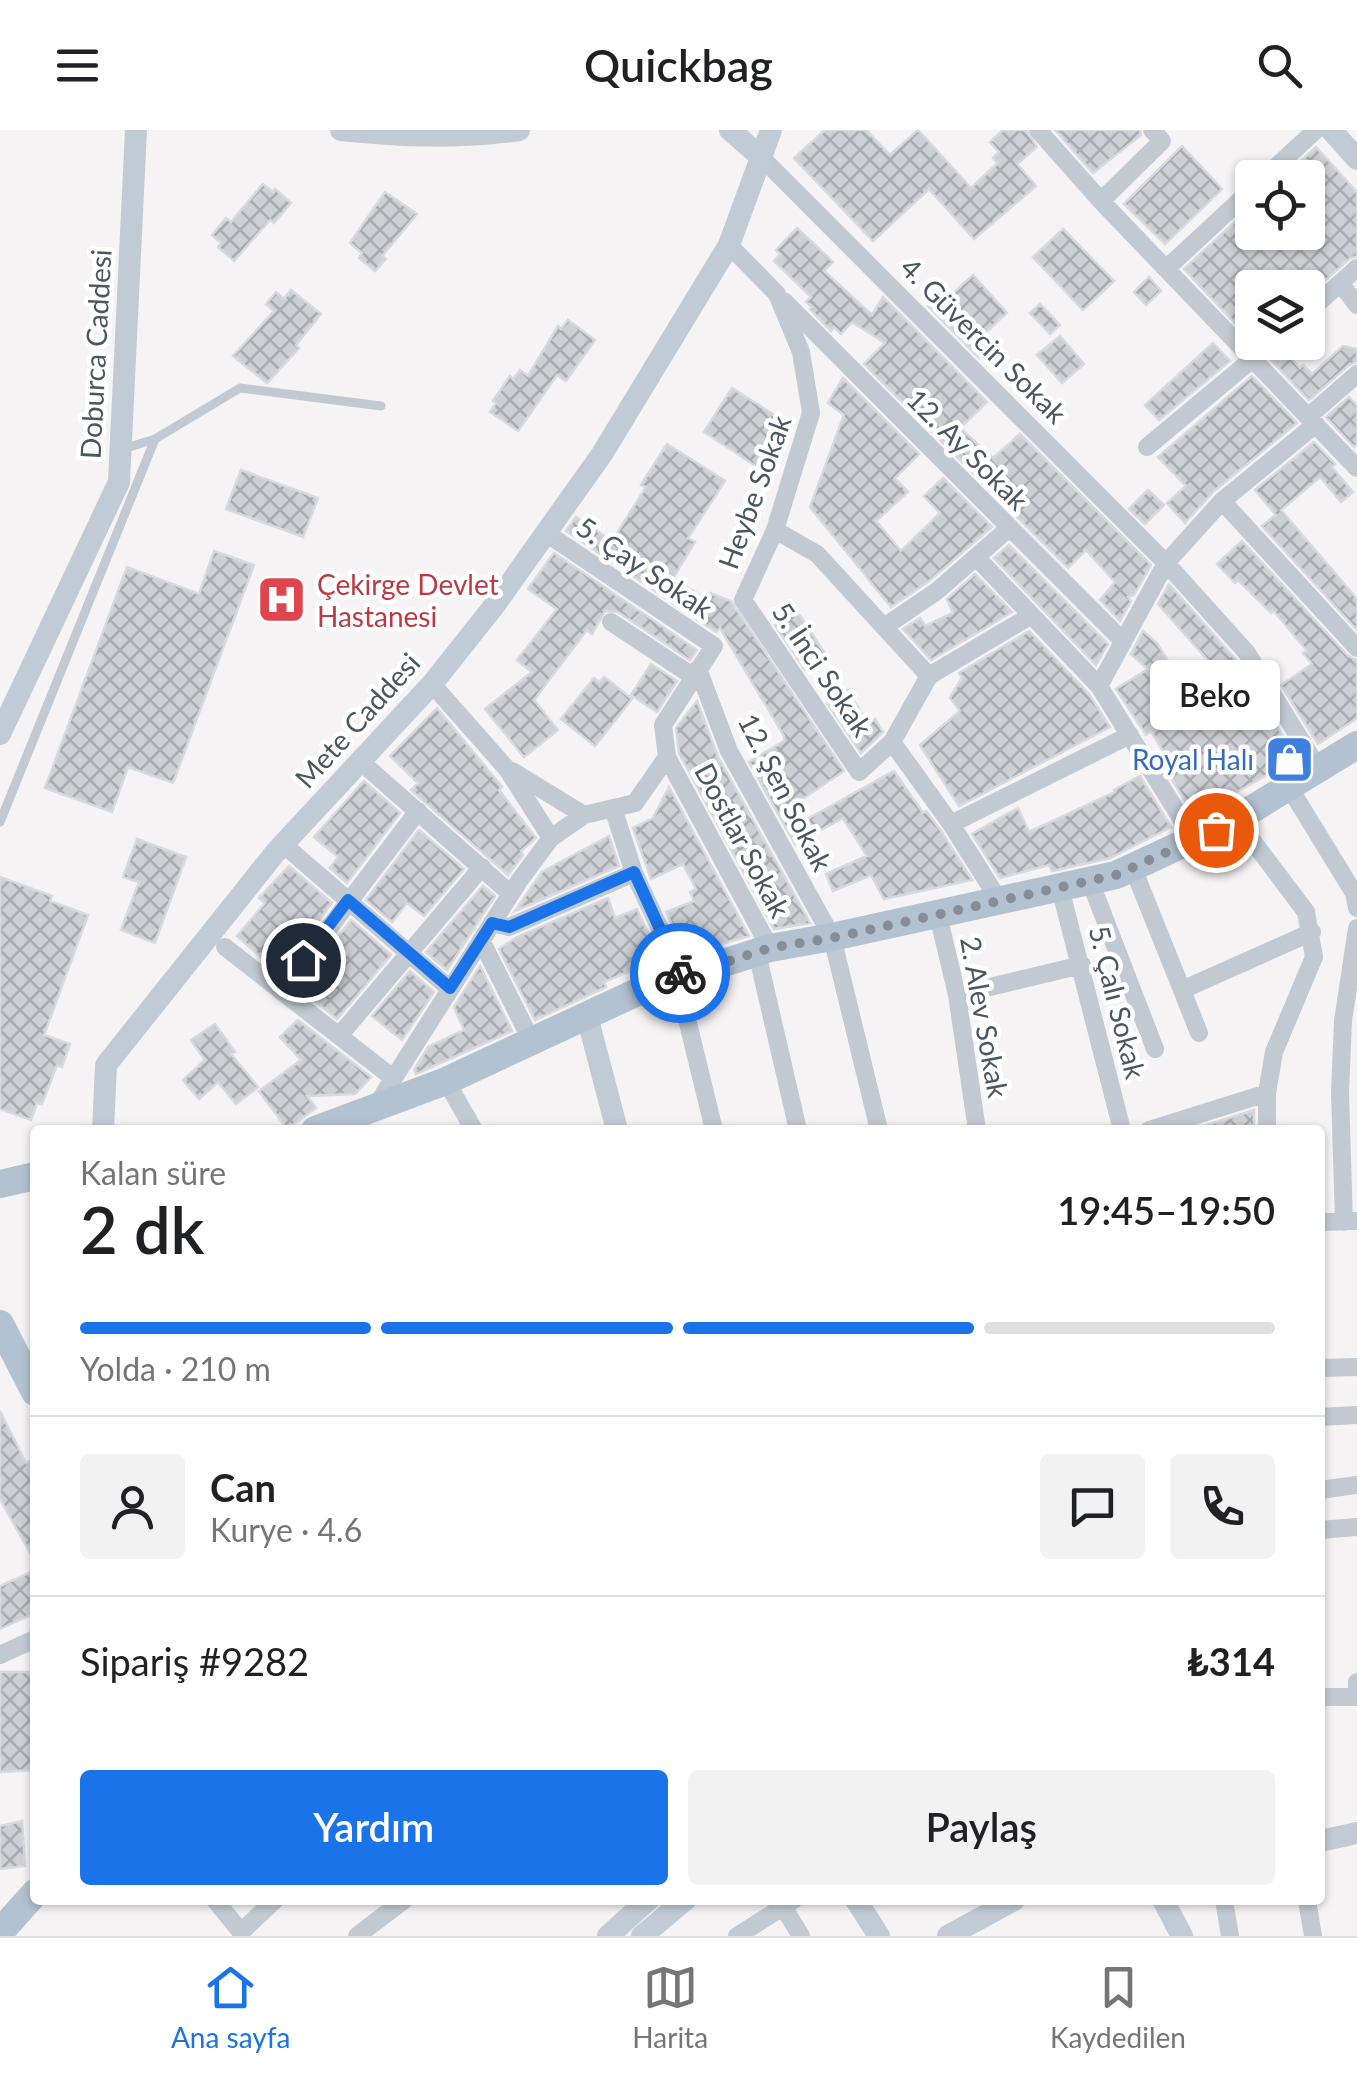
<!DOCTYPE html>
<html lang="tr">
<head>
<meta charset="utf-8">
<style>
  body { margin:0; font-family:Lato,sans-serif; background:#f2f2f2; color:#202124; height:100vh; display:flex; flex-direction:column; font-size:38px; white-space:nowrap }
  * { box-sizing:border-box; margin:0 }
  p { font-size:32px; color:#757577 }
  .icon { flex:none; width:55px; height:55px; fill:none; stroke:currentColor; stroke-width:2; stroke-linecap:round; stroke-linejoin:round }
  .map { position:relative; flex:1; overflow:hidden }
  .side { position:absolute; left:30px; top:995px; width:1295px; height:780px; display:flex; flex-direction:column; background:#fff; border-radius:10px; box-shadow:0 2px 8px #0004 }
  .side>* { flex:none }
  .controls { position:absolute; left:1235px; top:30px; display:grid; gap:20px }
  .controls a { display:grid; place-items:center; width:90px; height:90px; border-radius:10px; background:#fff; box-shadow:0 2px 8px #0004; font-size:50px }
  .pin { position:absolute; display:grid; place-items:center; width:85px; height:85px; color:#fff; margin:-42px; border:5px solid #fff; border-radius:50%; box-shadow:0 2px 10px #0007 }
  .courier { position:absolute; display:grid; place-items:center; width:100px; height:100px; margin:-50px; border:8px solid #1a73e8; border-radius:50%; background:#fff; color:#222; box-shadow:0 2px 12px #0007 }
  .bubble { position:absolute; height:70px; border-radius:10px; background:#fff; box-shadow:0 2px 8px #0004; font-size:32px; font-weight:600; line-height:70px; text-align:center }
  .headline em { font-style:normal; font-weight:600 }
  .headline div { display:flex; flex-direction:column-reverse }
  .headline { display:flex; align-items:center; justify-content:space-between; height:170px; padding:0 50px }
  h1 { font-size:65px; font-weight:600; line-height:75px }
  .bar { display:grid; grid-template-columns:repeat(4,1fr); gap:15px 10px; align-content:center; height:120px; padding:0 50px }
  .bar i { height:12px; border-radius:8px; background:#e0e0e0 }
  .bar .current { background:#1a73e8 }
  .bar p { grid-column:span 4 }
  .line { display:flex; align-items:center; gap:25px; padding:0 50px; border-top:2px solid #e0e0e0 }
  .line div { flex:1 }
  .round { display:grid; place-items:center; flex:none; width:105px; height:105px; border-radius:10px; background:#f2f2f2 }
  .primary-button { display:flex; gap:20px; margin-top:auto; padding:20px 50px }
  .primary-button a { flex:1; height:115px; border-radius:10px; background:#1a73e8; color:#fff; font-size:40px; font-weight:600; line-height:115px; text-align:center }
  .primary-button a+a { background:#f2f2f2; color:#202124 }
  header { display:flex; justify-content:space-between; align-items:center; height:130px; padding:0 50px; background:#fff; font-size:45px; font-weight:600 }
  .tab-bar { display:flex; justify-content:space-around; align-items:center; height:140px; border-top:2px solid #e0e0e0; background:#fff; font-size:28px; color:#757577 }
  .tab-bar a { display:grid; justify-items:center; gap:5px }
  .tab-bar .current { color:#1a73e8 }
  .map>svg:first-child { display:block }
  .building { fill:url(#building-cross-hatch); stroke:#d7d9de; stroke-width:2.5 }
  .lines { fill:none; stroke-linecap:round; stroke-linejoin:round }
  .lane { stroke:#c1cad2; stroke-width:9 }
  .street { stroke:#c1cad2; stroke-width:18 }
  .secondary { stroke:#c1cbd6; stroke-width:22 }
  .primary { stroke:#b3c2d1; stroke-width:28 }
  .done { stroke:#868d94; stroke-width:10; stroke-dasharray:0 18 }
  .route { stroke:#1a73e8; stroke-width:12 }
  .labels { text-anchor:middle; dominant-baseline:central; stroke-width:9; stroke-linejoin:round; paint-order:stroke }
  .street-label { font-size:28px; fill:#4a5661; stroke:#fff }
  .health-label { font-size:28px; fill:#be3a42; stroke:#fff; text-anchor:start }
  .shop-label { font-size:28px; fill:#366cbe; stroke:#fff; text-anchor:end }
</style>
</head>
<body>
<header><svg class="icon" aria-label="menu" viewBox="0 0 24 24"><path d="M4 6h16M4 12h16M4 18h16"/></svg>Quickbag<svg class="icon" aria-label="search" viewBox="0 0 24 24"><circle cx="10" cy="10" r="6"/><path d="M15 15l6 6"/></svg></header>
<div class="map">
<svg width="1357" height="1806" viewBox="0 0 1357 1806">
  <defs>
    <pattern id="building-cross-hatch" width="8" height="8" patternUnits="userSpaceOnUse" patternTransform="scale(2.5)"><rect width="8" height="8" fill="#cdcfd5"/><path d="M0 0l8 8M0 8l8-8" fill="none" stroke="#a8abb0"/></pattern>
  </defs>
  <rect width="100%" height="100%" fill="#f5f3f3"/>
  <path class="building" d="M825,0H866L890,25L918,0L971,58L998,33L993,28L999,22L990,12L1003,0H1026L1037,17L1017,34L1036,56L974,109L929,59L873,111L794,28Z
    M1055,0H1140L1141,5L1093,43Z
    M1182,16L1222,59L1165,114L1124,74Z
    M1316,17L1357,62V126L1349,129L1308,166V158H1252V211L1184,139L1252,76V102H1308V48H1283Z
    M263,54L273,62L275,59L291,73L274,93L270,90L234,131L218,117L221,113L212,105L226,88L231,92Z
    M385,62L417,84L382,126L386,129L375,141L359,128L362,123L350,113Z
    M797,98L833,132L824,141L872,185L883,167L987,272L960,298L993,328L1020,304L1151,435L1134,465L1128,467L1131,471L1120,491L1100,470L1115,452L1086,420L1068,438L864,234L885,213L852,192L841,204L834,197L831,201L810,179L812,177L806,172L811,167L774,131L780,124L776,120Z
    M1063,99L1114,151L1083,180L1033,127Z
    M973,145L1007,183L985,203L994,213L979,228L928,176L944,160L950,166Z
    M1149,147L1161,161L1146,175L1134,162Z
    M291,160L321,184L296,215L299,218L267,253L233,226L274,181L266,174L276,162L284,169Z
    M1040,174L1060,195L1050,204L1030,183Z
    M568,190L595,210L566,251L557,245L518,301L490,282L496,273L493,271L510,246L513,249L520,240L528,246L558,196L561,199Z
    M1060,206L1084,234L1062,253L1037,225Z
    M1213,213L1230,231L1159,290L1145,275Z
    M1343,216L1357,219V232L1349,235L1309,270L1271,230L1283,219L1300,238L1303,235L1312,244Z
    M1252,246L1297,293L1214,361L1185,393L1167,373L1186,356L1158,327Z
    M843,248L919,324L895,348L908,362L876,391L901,421L940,383L924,366L943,348L992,397L929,451L891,477L810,377L844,285L828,273Z
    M732,258L791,296L762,340L704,302Z
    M1349,267L1357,276V314L1354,317L1326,287Z
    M1314,312L1335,334L1332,337L1353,362L1341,372L1320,347L1281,380L1357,469V500L1262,396L1276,385L1255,360Z
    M667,314L725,351L688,408L695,412L673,448L706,469L710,463L731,471L844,641L792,676L802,692L894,641L923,683L926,681L941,701L972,750L884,769L871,745L833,761L826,744L867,726L843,688L795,714L749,632L784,611V606L720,498L716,502L566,401L576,387L612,411L646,357L641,355Z
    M241,340L318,368L303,407L226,379Z
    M1148,360L1164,375L1145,394L1129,379Z
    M1242,411L1348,526L1357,530V588L1318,614L1281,555L1312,534L1303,523L1307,521L1273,480L1271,483L1238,450L1235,453L1217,434Z
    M1009,415L1108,514L1096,535L994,428Z
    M214,421L254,435L173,653L128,637L112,682L45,658L127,437L199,464Z
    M554,423L697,520L690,530L618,482L605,481L592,504L587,500L534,570L558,600L524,627L485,579L532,542L517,530L557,479L528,459Z
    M975,444L1012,482L931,530L903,499L920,488L925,496L953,483L947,469Z
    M1169,454L1237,531L1297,628L1194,686L1168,643L1174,640L1151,601L1146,605L1116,559L1148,539L1131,524L1143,501L1157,513L1200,582L1222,570L1228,575L1238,564L1158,474Z
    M797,481L826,525L805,540L775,495Z
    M1029,501L1089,564L1110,597L959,676L920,615L960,581L950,568L962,547L959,543Z
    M651,534L677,551L657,582L631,565Z
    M604,547L632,569L595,616L561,589L594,548L599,552Z
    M847,560L868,593L875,589L883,602L861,623L827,573Z
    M697,571L718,627L810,793L774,799L679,623L676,598Z
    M437,578L502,657L499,660L536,708L521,721L523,725L508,745L411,660L418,653L390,626Z
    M1140,646L1171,697L1110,728L1052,741L1049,735L1000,748L972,704L1018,678L1029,702L1115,662L1114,660Z
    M364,651L400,683L347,753L330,738L338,727L314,707Z
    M669,657L749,806L686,824L666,782L694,771L690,762L696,759L683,734L651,749L633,698L653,688Z
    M419,700L464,739L424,786L407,773L392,792L366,770Z
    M609,706L619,736L515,781L542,742Z
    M137,709L186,727L155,813L121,800L139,752L123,747Z
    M289,736L332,773L279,843L237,806L265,773L259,768Z
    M0,747L52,766L50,771L88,785L44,905L70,914L62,937L57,935L42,974L37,973L31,990L0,979Z
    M483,756L495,766L447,840L426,822Z
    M608,768L615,788L637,779L662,833L639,842L637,838L604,852L606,857L535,890L499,819L517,807Z
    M351,790L391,825L337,889L311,868L348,822L335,811Z
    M480,836L512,901L416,944L414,940L428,917L464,900L454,877Z
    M410,841L434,862L402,910L372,886Z
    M298,890L371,947L355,964L307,966L316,978L287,999L259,961L301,930L280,907Z
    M215,894L235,922L231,924L258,957L236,974L218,952L199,969L183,950L205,930L191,910Z
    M1254,980V1000H1191Z
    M0,1281L26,1333L30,1331L35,1342V1432L0,1369Z
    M35,1440V1483L0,1499V1456Z
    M0,1542H35V1640L0,1642Z
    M22,1691L25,1736L0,1739V1696Z"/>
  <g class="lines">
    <path class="lane" d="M123,319L155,309L240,258L381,276
      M0,692L155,309"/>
    <path class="street" d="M1038,0L1101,71L1357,338
      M762,28L1166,433L1247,523L1318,638
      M1264,48L1316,0
      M1101,71L1162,11L1152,0
      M729,115L777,164L801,222L811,283L775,400L743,470L859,642L892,612L929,546L1030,486
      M1167,138L1252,59
      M1340,153L1357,175
      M784,171L1123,511
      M1308,182L1357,138
      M1309,286L1357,244
      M1147,317L1273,212
      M1222,371L1357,518
      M775,400L817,424L929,546
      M977,428L1099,556L1195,711
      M611,492L694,547
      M884,497L937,461L1008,399
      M698,539L729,621L832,807L879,1000
      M432,554L507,639L551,708
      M1099,556L1166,433L1222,371L1316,294
      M892,612L951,694L999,770
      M667,627L770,818
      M360,631L511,764
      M512,641L584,685
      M1289,657L1354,763L1357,778
      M613,678L634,743L682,846
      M1236,689L1306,782L1314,827L1274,922L1267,963V1000
      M951,694L1130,605
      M291,721L450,859
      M1133,738L1182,860L1312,802
      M1090,751L1155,919
      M1060,758L1122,1000
      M938,785L957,865L977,1000
      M492,793L509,797L634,743
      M481,810L532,912
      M225,817L393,948
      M757,823L798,1000
      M677,848L714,1000
      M1182,860L1199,903
      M281,861L418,681
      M957,865L1082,835
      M339,906L482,737
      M446,951L474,1000
      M376,976L519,751L551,708L584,685L635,673L667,627L663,595L714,516L546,403
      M1149,1000L1267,963
      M1320,1092L1357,1091
      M1344,1092L1340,962L1343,891L1357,798
      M1320,1238L1357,1237
      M1320,1287L1357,1285
      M1320,1360L1357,1355
      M1320,1400L1357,1397
      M0,1525L35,1509
      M1320,1567H1357V1552
      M215,1770L241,1802L275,1770
      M779,1770L801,1806
      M1224,1770L1230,1806
      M1307,1770L1313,1806
      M357,1806L404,1770
      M737,1806L794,1770"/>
    <path class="secondary" d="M341,0C401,6 459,9 519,0
      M730,0L762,28
      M1331,0L1357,29
      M0,604L119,352L136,0
      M587,886L617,1000
      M103,1000L106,935L275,723L432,554L494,476L602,324L729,115L771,0
      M1320,1711L1357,1703
      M856,1770L879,1806
      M1163,1770L1182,1806
      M608,1806L648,1770
      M642,1806L685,1770
      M948,1806L1014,1770"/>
    <path class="primary" d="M315,1000L446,951L646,858L770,818L832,807L1116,745L1236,689L1357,615
      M0,1054L35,1046
      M0,1194L35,1262
      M0,1802L35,1763"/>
  </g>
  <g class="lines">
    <path class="done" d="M680,843L682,846L770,818L832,808L1116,745L1216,700"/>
    <path class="route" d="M303,830L348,770L450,858L492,793L509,797L634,742L680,843"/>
  </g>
  <defs>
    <symbol id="hospital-square" viewBox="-11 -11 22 22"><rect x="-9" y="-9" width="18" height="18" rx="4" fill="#e0444e" stroke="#fff"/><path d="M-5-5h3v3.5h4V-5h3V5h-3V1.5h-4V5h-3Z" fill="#fff"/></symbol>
    <symbol id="shop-square" viewBox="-11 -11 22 22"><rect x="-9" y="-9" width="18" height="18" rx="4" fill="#3f7fe0" stroke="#fff"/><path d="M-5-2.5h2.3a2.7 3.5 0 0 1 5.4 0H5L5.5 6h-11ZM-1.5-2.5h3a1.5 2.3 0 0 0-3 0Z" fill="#fff"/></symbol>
  </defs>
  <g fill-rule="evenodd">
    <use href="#hospital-square" x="254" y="442" width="55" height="55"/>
    <use href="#shop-square" x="1262" y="602" width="55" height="55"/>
  </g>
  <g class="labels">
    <g class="street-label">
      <text transform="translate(984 210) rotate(45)">4. Güvercin Sokak</text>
      <text transform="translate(95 224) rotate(-87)">Doburca Caddesi</text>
      <text transform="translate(968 319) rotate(45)">12. Ay Sokak</text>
      <text transform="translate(754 362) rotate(-70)">Heybe Sokak</text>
      <text transform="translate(645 437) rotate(34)">5. Çay Sokak</text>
      <text transform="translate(823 539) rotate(56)">5. İnci Sokak</text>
      <text transform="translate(357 590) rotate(-48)">Mete Caddesi</text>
      <text transform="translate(786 662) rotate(63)">12. Şen Sokak</text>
      <text transform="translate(743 710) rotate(62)">Dostlar Sokak</text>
      <text transform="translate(1118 872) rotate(76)">5. Çalı Sokak</text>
      <text transform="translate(985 887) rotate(80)">2. Alev Sokak</text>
    </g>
    <g class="health-label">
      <text x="317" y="454">Çekirge Devlet<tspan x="317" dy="32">Hastanesi</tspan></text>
    </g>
    <g class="shop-label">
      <text x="1254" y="629">Royal Halı</text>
    </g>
  </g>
</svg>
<div class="controls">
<a><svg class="icon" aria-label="locate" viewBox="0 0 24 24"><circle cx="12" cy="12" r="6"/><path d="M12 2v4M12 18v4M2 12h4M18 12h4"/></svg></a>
<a><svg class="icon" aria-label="layers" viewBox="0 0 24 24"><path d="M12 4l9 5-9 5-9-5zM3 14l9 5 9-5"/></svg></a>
</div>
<div class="pin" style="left:1216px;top:700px;background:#ea580c"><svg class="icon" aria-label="bag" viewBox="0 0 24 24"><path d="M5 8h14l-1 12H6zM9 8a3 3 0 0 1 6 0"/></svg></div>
<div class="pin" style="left:303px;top:830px;background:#1f2937"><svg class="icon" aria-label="home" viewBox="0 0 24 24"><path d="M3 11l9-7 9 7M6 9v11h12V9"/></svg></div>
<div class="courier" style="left:680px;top:843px"><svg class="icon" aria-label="bike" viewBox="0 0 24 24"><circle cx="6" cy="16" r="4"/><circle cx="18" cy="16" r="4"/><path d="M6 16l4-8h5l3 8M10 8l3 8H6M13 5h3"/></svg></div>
<div class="bubble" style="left:1150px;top:530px;width:130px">Beko</div>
<section class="side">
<div class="headline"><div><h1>2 dk</h1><p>Kalan süre</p></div><em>19:45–19:50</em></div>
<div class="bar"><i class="current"></i><i class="current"></i><i class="current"></i><i></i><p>Yolda · 210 m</p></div>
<div class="line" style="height:180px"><a class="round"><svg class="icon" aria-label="person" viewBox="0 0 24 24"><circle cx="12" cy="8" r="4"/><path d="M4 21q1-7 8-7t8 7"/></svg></a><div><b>Can</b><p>Kurye · 4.6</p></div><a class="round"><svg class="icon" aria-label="chat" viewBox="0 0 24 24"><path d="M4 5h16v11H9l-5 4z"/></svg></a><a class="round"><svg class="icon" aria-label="phone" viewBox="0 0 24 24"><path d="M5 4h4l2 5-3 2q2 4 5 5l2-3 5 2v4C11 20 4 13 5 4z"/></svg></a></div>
<div class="line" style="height:130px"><div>Sipariş #9282</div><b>₺314</b></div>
<div class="primary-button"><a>Yardım</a><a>Paylaş</a></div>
</section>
</div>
<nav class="tab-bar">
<a class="current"><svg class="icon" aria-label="home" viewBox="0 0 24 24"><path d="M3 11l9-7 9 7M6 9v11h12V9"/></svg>Ana sayfa</a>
<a><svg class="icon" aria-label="map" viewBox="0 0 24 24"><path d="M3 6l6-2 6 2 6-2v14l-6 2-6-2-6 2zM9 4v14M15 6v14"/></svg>Harita</a>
<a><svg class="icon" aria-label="saved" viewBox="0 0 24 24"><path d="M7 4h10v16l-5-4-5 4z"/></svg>Kaydedilen</a>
</nav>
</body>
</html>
